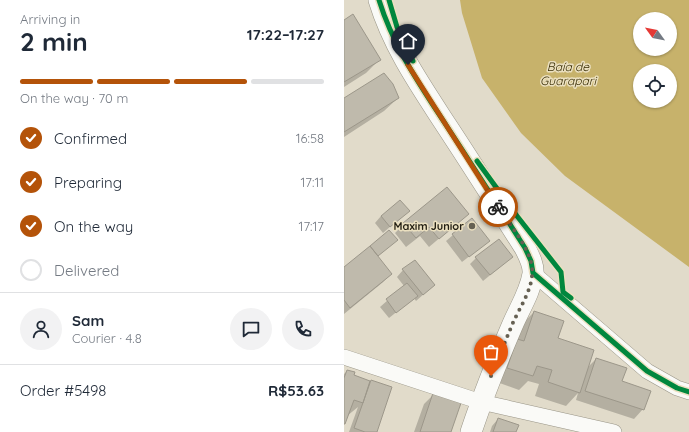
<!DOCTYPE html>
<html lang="en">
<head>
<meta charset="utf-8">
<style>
  body { margin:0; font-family:Quicksand,sans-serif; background:#f2f2f3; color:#1f2937; height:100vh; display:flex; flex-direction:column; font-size:15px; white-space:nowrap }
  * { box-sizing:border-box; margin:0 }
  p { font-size:13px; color:#747a83 }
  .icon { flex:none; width:22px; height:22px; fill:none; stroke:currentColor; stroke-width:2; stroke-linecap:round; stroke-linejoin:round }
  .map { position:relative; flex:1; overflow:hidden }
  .panel { display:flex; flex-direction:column; background:#fff; width:344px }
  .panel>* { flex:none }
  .needle { width:26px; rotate:303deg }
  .fabs { position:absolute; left:289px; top:12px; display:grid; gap:8px }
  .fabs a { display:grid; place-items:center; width:44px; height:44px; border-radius:50%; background:#fff; box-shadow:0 1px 3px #0004; font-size:20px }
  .pin { position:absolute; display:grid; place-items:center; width:34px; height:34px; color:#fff; margin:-41px -17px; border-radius:50% 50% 50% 0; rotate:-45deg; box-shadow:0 0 4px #0007 }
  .pin .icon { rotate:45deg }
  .courier { position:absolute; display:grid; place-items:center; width:40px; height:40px; margin:-20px; border:3px solid #b45309; border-radius:50%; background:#fff; color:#222; box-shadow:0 1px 5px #0007 }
  .summary em { font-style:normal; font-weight:800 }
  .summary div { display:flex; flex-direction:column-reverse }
  .summary { display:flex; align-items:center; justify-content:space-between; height:68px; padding:0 20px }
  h1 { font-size:26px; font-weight:800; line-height:30px }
  .bar { display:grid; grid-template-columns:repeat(4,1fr); gap:6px 4px; align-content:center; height:48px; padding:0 20px }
  .bar i { height:5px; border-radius:3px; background:#e0e1e3 }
  .bar .current { background:#b45309 }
  .bar p { grid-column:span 4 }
  .line { display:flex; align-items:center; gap:10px; padding:0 20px; border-top:1px solid #e0e1e3 }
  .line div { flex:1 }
  .round { display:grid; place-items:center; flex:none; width:42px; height:42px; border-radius:21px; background:#f2f2f3 }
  ol { padding:0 20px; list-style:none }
  li { display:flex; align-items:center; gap:12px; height:44px }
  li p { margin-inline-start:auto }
  li .icon { padding:4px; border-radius:50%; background:#b45309; color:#fff; stroke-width:4 }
  li:last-child { color:#747a83 }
  li i { width:22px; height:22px; border:2px solid #e0e1e3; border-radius:50% }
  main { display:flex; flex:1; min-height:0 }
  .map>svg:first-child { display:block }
  .water { fill:#c7b26b; fill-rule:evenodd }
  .shadow { fill:#0003 }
  .building { fill:#bfbaac; stroke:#9c978a }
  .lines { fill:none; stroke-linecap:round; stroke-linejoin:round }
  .street-casing { stroke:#989486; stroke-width:16 }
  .secondary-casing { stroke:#989486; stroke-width:22 }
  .street { stroke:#fafaf7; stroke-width:15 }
  .secondary { stroke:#fafaf7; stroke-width:21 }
  .cycleway-casing { stroke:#ebe0c0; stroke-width:8 }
  .cycleway { stroke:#00873e; stroke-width:5 }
  .done { stroke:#656052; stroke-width:4; stroke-dasharray:0 7.2 }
  .route { stroke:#b45309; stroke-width:5 }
  .poi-dot { fill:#656052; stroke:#ebe0c0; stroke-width:1.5 }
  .labels { text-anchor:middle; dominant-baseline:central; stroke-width:3; stroke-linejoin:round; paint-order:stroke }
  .poi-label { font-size:11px; font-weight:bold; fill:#221e12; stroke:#ebe0c0; text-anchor:end }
  .water-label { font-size:12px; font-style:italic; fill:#382d03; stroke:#ebe0c0 }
</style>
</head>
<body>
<main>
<section class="panel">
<div class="summary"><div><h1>2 min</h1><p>Arriving in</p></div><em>17:22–17:27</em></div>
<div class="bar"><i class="current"></i><i class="current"></i><i class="current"></i><i></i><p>On the way · 70 m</p></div>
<ol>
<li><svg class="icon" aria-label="check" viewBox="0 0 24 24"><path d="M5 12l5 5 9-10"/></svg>Confirmed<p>16:58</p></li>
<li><svg class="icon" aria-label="check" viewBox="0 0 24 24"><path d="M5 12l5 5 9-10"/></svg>Preparing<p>17:11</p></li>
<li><svg class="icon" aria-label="check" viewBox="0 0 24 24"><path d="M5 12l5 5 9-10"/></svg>On the way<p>17:17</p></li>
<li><i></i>Delivered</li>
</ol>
<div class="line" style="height:72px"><a class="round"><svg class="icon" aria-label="person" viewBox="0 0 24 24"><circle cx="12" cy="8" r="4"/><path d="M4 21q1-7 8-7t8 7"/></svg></a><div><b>Sam</b><p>Courier · 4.8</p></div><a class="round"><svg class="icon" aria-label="chat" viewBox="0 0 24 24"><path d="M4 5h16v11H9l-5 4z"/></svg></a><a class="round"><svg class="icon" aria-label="phone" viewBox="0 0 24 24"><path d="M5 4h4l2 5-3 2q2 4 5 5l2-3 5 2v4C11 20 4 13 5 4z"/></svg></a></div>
<div class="line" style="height:52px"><div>Order #5498</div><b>R$53.63</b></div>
</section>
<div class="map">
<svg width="345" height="432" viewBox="0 0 345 432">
  <rect width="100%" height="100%" fill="#e1dbca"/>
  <path class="water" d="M116,0H345V267L221,176L177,133L138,78L118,13ZM296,19H326V49H296ZM296,71H326V101H296Z"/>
  <path class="shadow" d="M0,21L35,60L22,73L0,87Z
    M54,98L40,111L0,137V99Z
    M64,211L39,233L31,223L37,216Z
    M124,214L85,247L76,236L62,247L51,233L60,224Z
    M45,231L52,240L33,257L47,274L38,283L0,314V268Z
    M109,235L145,241L118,262L102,241Z
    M168,257L139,281L126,264L132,258Z
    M59,270L90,285L72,301L70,298L45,318L36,307L60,286L53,277Z
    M190,312L213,339L244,367L252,359L277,382L299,409L290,419L232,400L234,393L222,406L191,396L195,384L184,381L175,390L150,381L176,326Z
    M3,371L9,376L26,382L32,432H5L14,407L3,416L0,424V374Z
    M89,395L106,432H70L80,404Z
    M154,419L171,432H146L148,426Z"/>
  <path class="building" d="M9,14L37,60L0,82V20Z
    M40,73L49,84L55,98L0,132V98Z
    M103,187L125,214L95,239L85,227L72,238L59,223Z
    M56,200L66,211L46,227L37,216Z
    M128,218L146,241L125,257L108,234Z
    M45,230L54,240L34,256L26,246Z
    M155,239L169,257L146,275L131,257Z
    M26,246L48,274L6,308L0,300V267Z
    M71,260L91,285L79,295L58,269Z
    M63,283L74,296L52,313L42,299Z
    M190,311L220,321L214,338L250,350L236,393L204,382L208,370L193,366L189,376L163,368L173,339L180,341Z
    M252,358L283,368L278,381L307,391L300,410L241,391Z
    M3,370L11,372L10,375L26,381L19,403L10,400L1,424H0V378Z
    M27,380L48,387L33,432H21L10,428Z
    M89,393L117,403L107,432H76Z
    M154,418L175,425L172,432H149Z"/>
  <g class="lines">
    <defs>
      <path id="street" d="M189,273L303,371L333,388L345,392
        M0,357L137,402L270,432"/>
      <path id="secondary" d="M35,0C49,46 76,85 102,125C129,166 155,207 181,248C185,256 190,265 189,274C186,293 175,309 168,326C153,361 139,396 127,432"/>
    </defs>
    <use href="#street" class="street-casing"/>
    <use href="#secondary" class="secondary-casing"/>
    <use href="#street" class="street"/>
    <use href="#secondary" class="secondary"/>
    <defs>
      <path id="cycleway" d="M35,0C49,46 76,85 102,125C129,166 155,207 181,248L187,261L189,273L303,371L333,388L345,392
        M45,0L53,27L69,61
        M133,161L173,216L217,272L219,292L227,298"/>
    </defs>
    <use href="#cycleway" class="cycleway-casing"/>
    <use href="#cycleway" class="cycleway"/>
  </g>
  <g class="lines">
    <path class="done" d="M147,376C154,359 161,342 168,325C176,306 193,284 187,262C183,245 164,222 154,207"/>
    <path class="route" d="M64,65L154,207"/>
  </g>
  <circle class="poi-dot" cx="128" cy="226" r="4"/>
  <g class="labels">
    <g class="poi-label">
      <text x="120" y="226">Maxim Junior</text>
    </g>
    <g class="water-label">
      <text x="224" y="66">Baía de<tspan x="224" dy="14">Guarapari</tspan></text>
    </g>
  </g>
</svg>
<div class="fabs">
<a><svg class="needle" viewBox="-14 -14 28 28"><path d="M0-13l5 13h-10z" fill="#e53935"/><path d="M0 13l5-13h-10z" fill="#747a83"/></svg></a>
<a><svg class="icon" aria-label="locate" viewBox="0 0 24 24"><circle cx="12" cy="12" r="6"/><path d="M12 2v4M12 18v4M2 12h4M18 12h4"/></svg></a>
</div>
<div class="pin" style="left:147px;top:376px;background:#ea580c"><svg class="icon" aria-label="bag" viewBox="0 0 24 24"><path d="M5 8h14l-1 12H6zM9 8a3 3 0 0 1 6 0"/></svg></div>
<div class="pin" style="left:64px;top:65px;background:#1f2937"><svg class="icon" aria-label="home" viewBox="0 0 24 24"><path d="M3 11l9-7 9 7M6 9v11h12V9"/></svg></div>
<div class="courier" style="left:154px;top:207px"><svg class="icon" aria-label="bike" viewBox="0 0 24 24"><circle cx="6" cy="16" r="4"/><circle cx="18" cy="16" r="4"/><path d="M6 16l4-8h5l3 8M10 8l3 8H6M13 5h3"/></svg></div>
</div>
</main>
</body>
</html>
